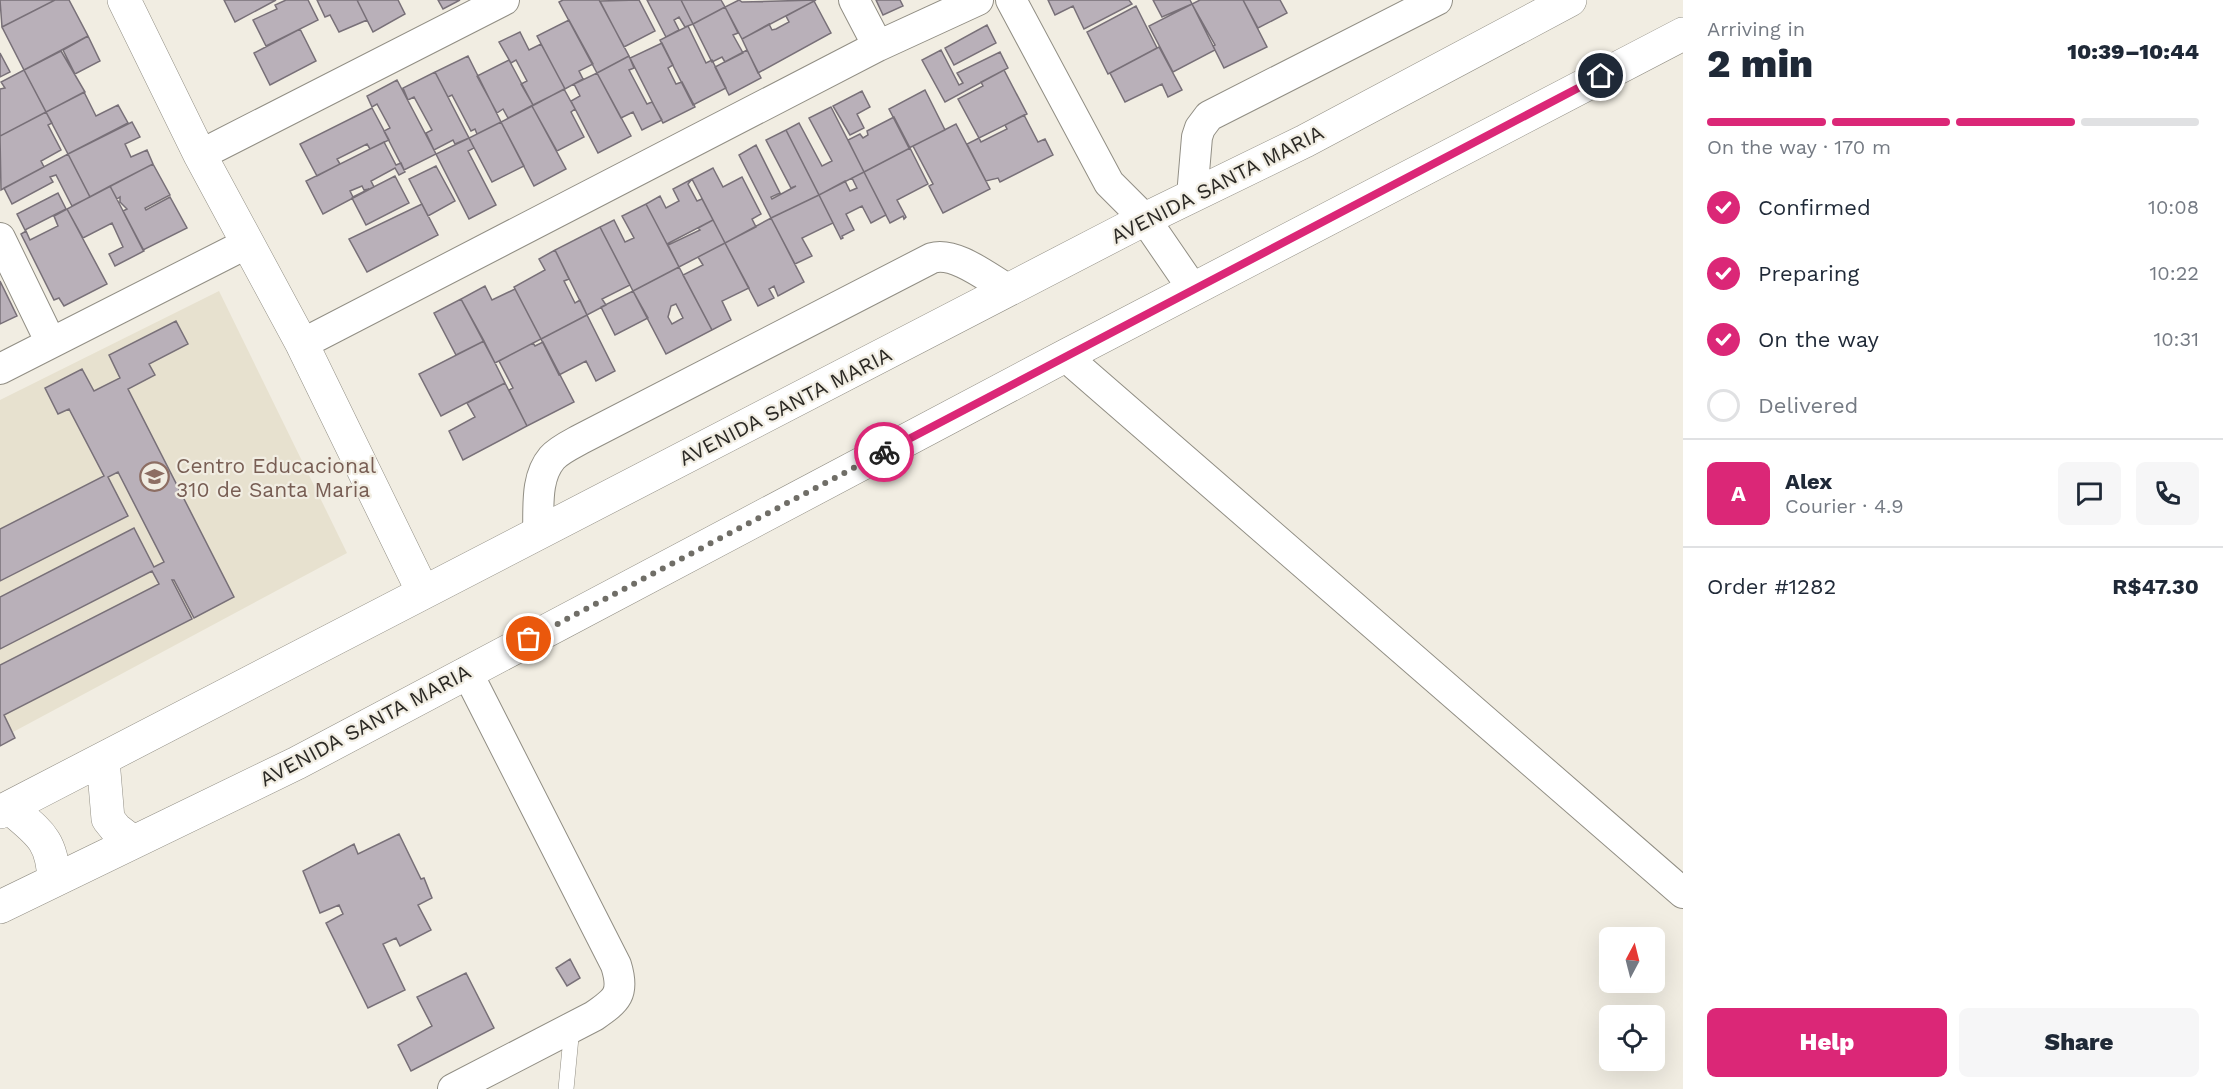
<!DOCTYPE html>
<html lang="en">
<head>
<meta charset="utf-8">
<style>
  body { margin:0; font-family:"Work Sans",sans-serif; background:#f6f6f7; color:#1f2937; height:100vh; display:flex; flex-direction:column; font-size:22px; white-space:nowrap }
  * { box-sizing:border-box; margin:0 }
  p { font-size:20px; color:#747a83 }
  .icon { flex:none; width:33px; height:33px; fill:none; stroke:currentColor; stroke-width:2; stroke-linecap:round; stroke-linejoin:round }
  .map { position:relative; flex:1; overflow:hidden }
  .sheet { display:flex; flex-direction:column; background:#fff; width:540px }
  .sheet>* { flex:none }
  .needle { width:39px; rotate:7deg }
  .tools { position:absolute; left:1599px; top:927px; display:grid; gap:12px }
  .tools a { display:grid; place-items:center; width:66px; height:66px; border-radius:9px; background:#fff; box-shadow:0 6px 24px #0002; font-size:30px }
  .pin { position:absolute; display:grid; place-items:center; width:51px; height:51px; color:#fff; margin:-26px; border:3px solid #fff; border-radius:50%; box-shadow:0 2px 6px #0007 }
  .courier { position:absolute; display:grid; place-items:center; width:60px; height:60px; margin:-30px; border:4px solid #db2777; border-radius:50%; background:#fff; color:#222; box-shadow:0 2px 8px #0007 }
  .overview em { font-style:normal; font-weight:800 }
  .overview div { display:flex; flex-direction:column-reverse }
  .overview { display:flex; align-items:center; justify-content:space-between; height:102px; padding:0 24px }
  h1 { font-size:39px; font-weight:800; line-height:45px }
  .bar { display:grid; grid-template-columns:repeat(4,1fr); gap:9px 6px; align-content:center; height:72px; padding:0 24px }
  .bar i { height:8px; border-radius:4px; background:#e0e1e3 }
  .bar .current { background:#db2777 }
  .bar p { grid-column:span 4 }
  .line { display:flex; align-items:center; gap:15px; padding:0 24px; border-top:2px solid #e0e1e3 }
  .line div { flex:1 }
  .round { display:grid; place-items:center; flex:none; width:63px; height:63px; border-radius:9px; background:#f6f6f7 }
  ol { padding:0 24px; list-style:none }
  li { display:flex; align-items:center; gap:18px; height:66px }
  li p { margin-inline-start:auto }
  li .icon { padding:6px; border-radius:50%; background:#db2777; color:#fff; stroke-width:4 }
  li:last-child { color:#747a83 }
  li i { width:33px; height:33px; border:3px solid #e0e1e3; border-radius:50% }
  .action { display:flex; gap:12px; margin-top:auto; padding:12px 24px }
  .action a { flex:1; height:69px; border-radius:9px; background:#db2777; color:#fff; font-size:24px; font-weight:800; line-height:69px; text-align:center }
  .action a+a { background:#f6f6f7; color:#1f2937 }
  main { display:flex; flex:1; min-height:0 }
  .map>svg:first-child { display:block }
  .built { fill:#e7e1cf }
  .building { fill:#b9b0b9; stroke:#787078; stroke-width:1.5; fill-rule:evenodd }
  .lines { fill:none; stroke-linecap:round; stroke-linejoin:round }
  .service-casing { stroke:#918e84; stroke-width:16 }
  .minor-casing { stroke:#918e84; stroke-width:32 }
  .tertiary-casing { stroke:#918e84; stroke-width:34 }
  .secondary-casing { stroke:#918e84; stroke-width:34 }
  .service { stroke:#fff; stroke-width:15 }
  .minor { stroke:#fff; stroke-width:30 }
  .tertiary { stroke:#fff; stroke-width:33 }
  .secondary { stroke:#fff; stroke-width:33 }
  .done { stroke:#706e67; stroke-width:6; stroke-dasharray:0 10.8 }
  .route { stroke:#db2777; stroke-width:8 }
  .labels { text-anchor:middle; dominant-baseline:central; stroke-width:4.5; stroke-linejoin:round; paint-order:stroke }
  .street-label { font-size:21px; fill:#2b2925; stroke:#f1ede2 }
  .education-label { font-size:21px; fill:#785e54; stroke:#f1ede2; text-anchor:start }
</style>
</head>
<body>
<main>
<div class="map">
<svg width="1683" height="1089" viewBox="0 0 1683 1089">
  <rect width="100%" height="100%" fill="#f1ede2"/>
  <path class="built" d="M219,291L347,553L0,739V400Z"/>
  <path class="building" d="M0,0H55L2,27Z
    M55,0H69L88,36L24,70L2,27Z
    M224,0H276L235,22Z
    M286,0H308L318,20L266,46L253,20L277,9L275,5Z
    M317,0H357L367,20L339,32L330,15L325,17Z
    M357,0H398L405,14L373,32Z
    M438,0H460L443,9Z
    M563,0H599L629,56L597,73L559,2Z
    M639,0L655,31L624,47L600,1Z
    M647,0H681L693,24L685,27L679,17L674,20L679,30L666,37Z
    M681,0H721L725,7L693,24Z
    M739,0L742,2L816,0L742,39L725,7Z
    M876,0H900L903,6L883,15Z
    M1048,0H1129L1132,4L1084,29L1073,6L1055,15Z
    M1153,0H1190L1192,4L1162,17Z
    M1200,0H1243L1267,47L1224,68L1213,46L1215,45L1192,4Z
    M1243,0H1280L1287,13L1258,28Z
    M814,1L831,33L758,73L742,39L769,24L772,30L776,29L789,22L786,16Z
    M1192,4L1215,50L1173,72L1149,26Z
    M1136,6L1157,48L1108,74L1087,32Z
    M725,7L738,33L733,35L743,53L725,62L722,57L712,62L693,24Z
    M569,20L593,64L579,71L583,79L565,89L537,36Z
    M987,25L996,43L954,65L945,48Z
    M688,26L706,63L712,60L726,88L693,105L660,40Z
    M300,29L316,61L270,85L254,53Z
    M520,32L529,50L541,44L565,89L533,105L521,84L527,81L516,60L511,63L499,42Z
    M88,36L100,61L75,74L63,50Z
    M662,43L673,65L668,68L676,84L682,82L695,107L663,123L630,58Z
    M1159,47L1182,90L1168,97L1162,84L1125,102L1110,73Z
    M747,50L761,78L729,95L715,67Z
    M941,50L959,85L963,83L957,73L1000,52L1008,68L945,102L922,60Z
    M61,51L85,92L46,112L24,70Z
    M0,53L10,72L0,77Z
    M468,56L501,122L477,134L475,129L471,131L452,95L448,97L435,72Z
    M629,56L634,68L629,70L647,104L652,102L662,120L642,130L633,112L621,118L597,73Z
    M509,60L533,105L508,118L503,109L497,113L477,76Z
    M24,70L46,112L0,136V89L5,88L1,82Z
    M1004,70L1027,114L979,138L958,99L983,86L981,82Z
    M435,72L469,138L455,144L453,140L434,150L426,133L432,130L414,97L408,100L403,88Z
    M597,73L631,136L598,153L571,101L580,96L574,84Z
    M397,80L436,154L404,170L384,131L390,128L377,104L372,107L367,96Z
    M564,89L575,109L571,112L584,137L557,151L532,106Z
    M925,90L945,130L909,148L889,109Z
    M862,91L870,107L857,114L864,128L850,135L833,106Z
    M84,92L96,116L118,105L128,123L68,154L46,112Z
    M532,106L566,169L534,186L501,122Z
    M831,107L864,172L819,195L786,130L799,123L822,166L832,161L809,118Z
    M372,108L389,140L370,149L367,144L337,159L340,164L317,176L300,144Z
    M46,112L52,123L48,125L61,150L41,161L44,167L1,190L0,136Z
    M1024,115L1038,142L1045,139L1053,155L1000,182L998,178L986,181L967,144L979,138L981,142L1007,129L1005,125Z
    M894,117L910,148L864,172L848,140L860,134L863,138L868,135L867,131Z
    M132,122L140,137L125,144L131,157L147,150L153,164L90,197L68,154Z
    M501,122L524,166L492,182L469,138Z
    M956,124L990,189L943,213L929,186L933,184L913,146Z
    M786,130L819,195L771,218L739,155L756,145L780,193L771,197L772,199L796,186L791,188L766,140Z
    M469,138L474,148L468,151L496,205L469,219L436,154Z
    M384,142L396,165L401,163L405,172L399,175L395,168L371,181L374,187L323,214L306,181ZM362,186L364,190L369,189L353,197L350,191Z
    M910,148L928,184L897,200L906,217L904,219L903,216L890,223L864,172Z
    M68,154L90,197L72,206L56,175L50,177L53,182L12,204L4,188Z
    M153,164L170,195L145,208L146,210L170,197L187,228L143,250L123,211L127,209L120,202V197L117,199L110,186Z
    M436,166L455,201L428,216L409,179Z
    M713,168L723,187L742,177L761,214L752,219L756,227L725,243L692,179Z
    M864,172L886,215L871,223L862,206L846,214L854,230L842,236L843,238L841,239L819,195L845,181L850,191L857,188L852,178Z
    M395,176L409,203L366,225L352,198Z
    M692,179L688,184L697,201L702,199L713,220L667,244L646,204L660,196L666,208L679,201L673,189Z
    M110,186L144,251L115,266L109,254L123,247L112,223L83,238L67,209Z
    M58,193L66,209L25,230L17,214Z
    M819,195L833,223L802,238L812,256L795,264L771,218Z
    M422,204L438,235L367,272L349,239Z
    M646,204L679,267L633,291L600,227L614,220L625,242L634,238L622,216Z
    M67,209L107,284L64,306L59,298L54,300L21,234L26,231L30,240L58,226L54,216Z
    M771,218L804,282L778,296L774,286L769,289L774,298L758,306L725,243Z
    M713,220L725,243L679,267L668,245L700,230L698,228Z
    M600,227L630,285L602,299L606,305L587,315L555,250Z
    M725,243L749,288L722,301L731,320L712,330L683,275L703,265L698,257Z
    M555,250L569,279L564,281L575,303L580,300L587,315L541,339L514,287L545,270L539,259Z
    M679,267L712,330L666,354L633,291ZM676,304L683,318L672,324L668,317L671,306Z
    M0,281L17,316L0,324Z
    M485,286L492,300L515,289L541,339L495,363L461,299Z
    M633,291L648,318L615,335L601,307Z
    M461,299L484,341L456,355L434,313Z
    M587,315L615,371L596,381L586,361L559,375L541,339Z
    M176,321L188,344L149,364L155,375L128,389L234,597L194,618L174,580H172L192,619L4,715L15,738L0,746V665L159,584L152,571L0,649V597L134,528L154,567L164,562L118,472L108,477L128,516L0,581V529L104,476L69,409L58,414L45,388L82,369L94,391L120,378L109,355Z
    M484,341L505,383L441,416L419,374Z
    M543,342L574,402L527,426L509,390L513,388L499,361L533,343L535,346Z
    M505,383L527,426L463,460L449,431L475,417L467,403Z
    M399,834L421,879L424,878L432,898L418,905L431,930L400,946L396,938L383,944L405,990L368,1008L326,923L343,914L339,905L320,913L303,871L354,844L358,854Z
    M570,959L580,978L567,986L556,968Z
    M466,973L494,1028L411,1071L398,1045L432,1026L417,997Z"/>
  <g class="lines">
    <defs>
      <path id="service" d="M566,1089L572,1027"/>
      <path id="minor" d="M854,0L878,46
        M1011,0L1109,183L1145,219L1193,289
        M200,155L504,0
        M1192,196L1197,137L1200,128L1209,116L1437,0
        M0,238L51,343
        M302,344L878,46L978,0
        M1065,356L1683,893
        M0,369L246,244
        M538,533C539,509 535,478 552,458C559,450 572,444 581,439L932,258C955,251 988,278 1009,290
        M453,1089L594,1016C617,1000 625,994 616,965L467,672"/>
      <path id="tertiary" d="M124,0L200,155L302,344L423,592"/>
      <path id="secondary" d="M103,760L108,819L116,829L133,842
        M10,808C39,833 52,839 54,880
        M0,812L1145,219L1305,141L1570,0
        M0,907L297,763L1065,356L1683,34"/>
    </defs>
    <use href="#service" class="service-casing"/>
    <use href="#minor" class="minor-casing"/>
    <use href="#tertiary" class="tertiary-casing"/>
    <use href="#secondary" class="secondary-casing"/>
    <use href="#service" class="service"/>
    <use href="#minor" class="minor"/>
    <use href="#tertiary" class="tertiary"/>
    <use href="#secondary" class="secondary"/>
  </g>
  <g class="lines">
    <path class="done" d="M529,639L884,452"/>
    <path class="route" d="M884,452L1601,76"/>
  </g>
  <defs>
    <symbol id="school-ring" viewBox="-11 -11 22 22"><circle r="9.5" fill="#f1ede2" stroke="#8d6e63" stroke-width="1.5"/><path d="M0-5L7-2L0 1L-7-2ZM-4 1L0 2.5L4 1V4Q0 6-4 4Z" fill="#8d6e63"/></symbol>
  </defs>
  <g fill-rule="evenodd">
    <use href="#school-ring" x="138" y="460" width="33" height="33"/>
  </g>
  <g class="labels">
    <g class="street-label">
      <text transform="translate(1217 184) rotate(-27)">AVENIDA SANTA MARIA</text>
      <text transform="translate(785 406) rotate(-27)">AVENIDA SANTA MARIA</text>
      <text transform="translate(365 725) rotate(-28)">AVENIDA SANTA MARIA</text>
    </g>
    <g class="education-label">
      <text x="176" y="465">Centro Educacional<tspan x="176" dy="24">310 de Santa Maria</tspan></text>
    </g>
  </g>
</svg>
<div class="tools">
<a><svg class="needle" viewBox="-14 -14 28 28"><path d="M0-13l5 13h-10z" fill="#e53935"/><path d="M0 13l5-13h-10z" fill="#747a83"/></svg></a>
<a><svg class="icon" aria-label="locate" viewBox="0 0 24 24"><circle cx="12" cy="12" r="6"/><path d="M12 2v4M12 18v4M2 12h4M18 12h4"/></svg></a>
</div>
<div class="pin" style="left:529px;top:639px;background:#ea580c"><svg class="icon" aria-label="bag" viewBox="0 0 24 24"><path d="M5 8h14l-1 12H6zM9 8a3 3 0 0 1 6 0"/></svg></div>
<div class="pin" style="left:1601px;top:76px;background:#1f2937"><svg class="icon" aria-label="home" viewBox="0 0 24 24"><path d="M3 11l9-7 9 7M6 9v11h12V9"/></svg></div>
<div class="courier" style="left:884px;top:452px"><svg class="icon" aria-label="bike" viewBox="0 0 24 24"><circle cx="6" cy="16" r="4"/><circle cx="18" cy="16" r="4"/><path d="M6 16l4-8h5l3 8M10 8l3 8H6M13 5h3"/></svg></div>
</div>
<section class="sheet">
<div class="overview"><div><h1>2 min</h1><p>Arriving in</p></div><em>10:39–10:44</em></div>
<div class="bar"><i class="current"></i><i class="current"></i><i class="current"></i><i></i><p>On the way · 170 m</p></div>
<ol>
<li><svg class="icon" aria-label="check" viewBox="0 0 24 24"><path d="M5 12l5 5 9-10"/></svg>Confirmed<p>10:08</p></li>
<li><svg class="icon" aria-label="check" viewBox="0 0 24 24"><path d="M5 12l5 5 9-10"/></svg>Preparing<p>10:22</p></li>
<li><svg class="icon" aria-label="check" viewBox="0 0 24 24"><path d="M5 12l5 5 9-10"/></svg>On the way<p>10:31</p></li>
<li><i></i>Delivered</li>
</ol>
<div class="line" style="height:108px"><b class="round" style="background:#db2777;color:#fff">A</b><div><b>Alex</b><p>Courier · 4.9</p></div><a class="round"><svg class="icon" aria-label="chat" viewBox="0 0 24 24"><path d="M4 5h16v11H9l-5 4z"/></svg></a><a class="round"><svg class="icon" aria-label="phone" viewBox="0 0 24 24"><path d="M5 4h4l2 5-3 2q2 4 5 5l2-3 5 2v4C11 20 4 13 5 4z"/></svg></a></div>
<div class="line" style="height:78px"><div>Order #1282</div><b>R$47.30</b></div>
<div class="action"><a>Help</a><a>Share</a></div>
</section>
</main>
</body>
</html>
